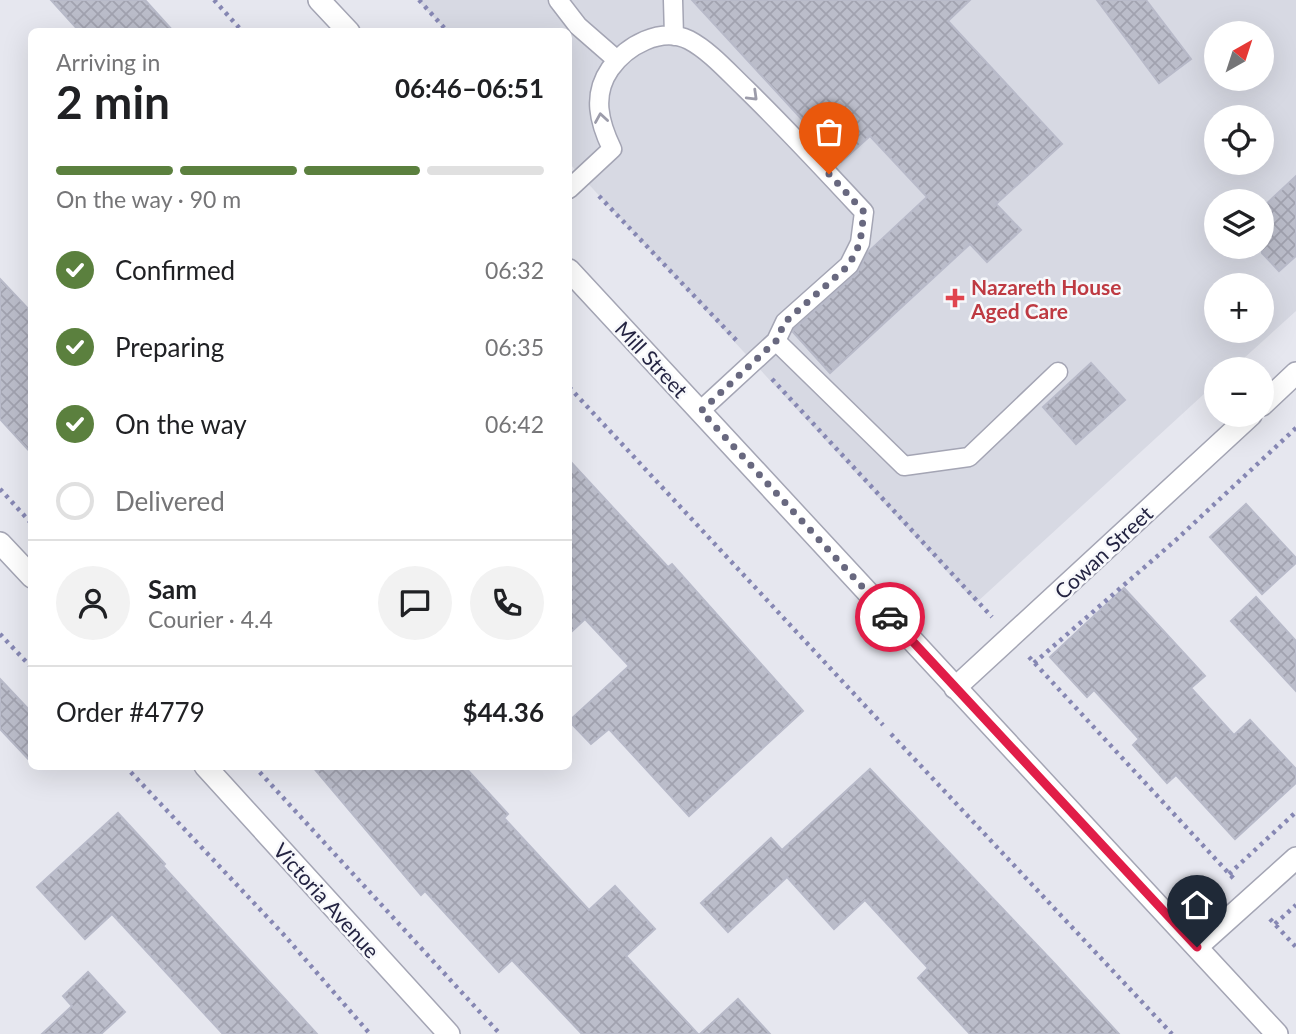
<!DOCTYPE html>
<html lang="en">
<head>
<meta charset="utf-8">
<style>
  body { margin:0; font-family:Lato,sans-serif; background:#f2f2f2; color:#202124; height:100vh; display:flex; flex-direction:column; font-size:26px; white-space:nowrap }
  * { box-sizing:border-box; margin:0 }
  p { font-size:23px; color:#757577 }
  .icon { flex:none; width:38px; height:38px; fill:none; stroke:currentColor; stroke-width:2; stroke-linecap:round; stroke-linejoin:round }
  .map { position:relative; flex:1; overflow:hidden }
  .panel { position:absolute; left:28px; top:28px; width:544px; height:742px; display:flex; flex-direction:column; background:#fff; border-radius:10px; box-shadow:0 7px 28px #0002 }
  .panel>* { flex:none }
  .needle { width:46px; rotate:39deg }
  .fabs { position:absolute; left:1204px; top:21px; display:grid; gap:14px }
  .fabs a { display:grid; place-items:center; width:70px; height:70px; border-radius:50%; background:#fff; box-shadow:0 7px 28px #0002; font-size:35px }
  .pin { position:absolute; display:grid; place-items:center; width:60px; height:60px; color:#fff; margin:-72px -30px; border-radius:50% 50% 50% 0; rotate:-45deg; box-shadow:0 0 7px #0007 }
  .pin .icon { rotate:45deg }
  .courier { position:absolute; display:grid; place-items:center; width:70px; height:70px; margin:-35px; border:5px solid #e11d48; border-radius:50%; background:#fff; color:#222; box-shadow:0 2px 9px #0007 }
  .summary em { font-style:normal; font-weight:700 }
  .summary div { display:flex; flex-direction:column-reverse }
  .summary { display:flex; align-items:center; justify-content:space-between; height:119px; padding:0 28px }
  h1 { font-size:46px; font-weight:700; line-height:52px }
  .bar { display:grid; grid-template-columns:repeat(4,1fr); gap:10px 7px; align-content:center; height:84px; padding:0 28px }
  .bar i { height:9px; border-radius:5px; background:#e0e0e0 }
  .bar .selected { background:#5b803e }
  .bar p { grid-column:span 4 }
  .line { display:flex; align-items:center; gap:18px; padding:0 28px; border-top:2px solid #e0e0e0 }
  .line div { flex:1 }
  .round { display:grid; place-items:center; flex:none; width:74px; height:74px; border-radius:37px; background:#f2f2f2 }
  ol { padding:0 28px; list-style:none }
  li { display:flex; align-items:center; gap:21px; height:77px }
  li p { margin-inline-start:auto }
  li .icon { padding:7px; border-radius:50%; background:#5b803e; color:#fff; stroke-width:4 }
  li:last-child { color:#757577 }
  li i { width:38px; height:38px; border:4px solid #e0e0e0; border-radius:50% }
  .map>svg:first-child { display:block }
  .built { fill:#d7d9e3; fill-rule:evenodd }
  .building { fill:url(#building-cross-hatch); stroke:#b8bac9; stroke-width:2 }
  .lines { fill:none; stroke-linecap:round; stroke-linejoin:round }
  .lane-casing { stroke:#a4a5b4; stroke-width:21 }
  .street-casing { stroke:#a4a5b4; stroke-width:24 }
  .path { stroke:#8687b3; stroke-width:4.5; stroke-dasharray:3.5 5; stroke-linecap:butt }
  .lane { stroke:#fff; stroke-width:18 }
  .street { stroke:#fff; stroke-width:21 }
  .oneway { stroke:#9c9caa }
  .done { stroke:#68687f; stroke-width:7; stroke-dasharray:0 12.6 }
  .route { stroke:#e11d48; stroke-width:9 }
  .health-dot { fill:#e0444e; stroke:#f7f8fb; stroke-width:2.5 }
  .labels { text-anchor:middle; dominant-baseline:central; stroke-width:5; stroke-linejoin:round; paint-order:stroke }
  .health-label { font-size:21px; font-weight:bold; fill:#be3a42; stroke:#f7f8fb; text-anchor:start }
  .street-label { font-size:21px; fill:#242442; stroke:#f7f8fb }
</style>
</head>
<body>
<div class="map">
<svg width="1296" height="1034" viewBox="0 0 1296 1034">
  <defs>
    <pattern id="building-cross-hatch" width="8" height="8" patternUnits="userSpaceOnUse" patternTransform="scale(1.75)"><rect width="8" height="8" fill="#bbbdca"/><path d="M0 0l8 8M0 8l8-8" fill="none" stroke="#a1a2af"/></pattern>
  </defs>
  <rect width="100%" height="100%" fill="#e6e7ef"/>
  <path class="built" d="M417,0H1296V311L1232,369H1216V383L976,603L569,163V32L447,31ZM1216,33H1262V79H1216ZM1216,117H1262V163H1216ZM1216,201H1262V247H1216ZM1216,285H1262V331H1216Z"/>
  <path class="building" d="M51,0H145L174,32H80Z
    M692,0H970L948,21L1062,144L996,204L1021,230L987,262L970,244L830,373L793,332L794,329L857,273L868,252L927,197L870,136L841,162Z
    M1097,0H1146L1191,59L1159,83Z
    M1296,176V256L1279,271L1262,253V208Z
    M0,279L32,313V454L0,419Z
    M1091,363L1125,400L1076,444L1043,407Z
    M569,460L668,567L672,564L803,711L689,816L609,729L591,744L569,721L629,666L585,619L569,634Z
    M1246,504L1296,558V563L1262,594L1210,537Z
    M1124,588L1205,676L1191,688L1234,735L1250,720L1296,769V783L1235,839L1176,775L1167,783L1133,745L1139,739L1094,690L1087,697L1050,657Z
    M1256,597L1296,641V691L1231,621Z
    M0,679L32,713V763L0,729Z
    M312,766H464L508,814L504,818L589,910L615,886L655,929L626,956L698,1034H582L512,960L499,972L425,891L421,895Z
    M870,769L1055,964L1119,1034H970L918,978L928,968L865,900L834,929L787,877L728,932L701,903L771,838L782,850Z
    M118,813L165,864L163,866L317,1034H223L112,914L85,939L37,887Z
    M88,972L125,1012L101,1034H42L72,1006L63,996Z
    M738,999L770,1034H700Z"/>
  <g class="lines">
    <defs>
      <path id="lane" d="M558,0L578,26L617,60
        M673,0L674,36
        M569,189L612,149C599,122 592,95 610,69C626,46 661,26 689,40C710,51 729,73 746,89C787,129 825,170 864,212L860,243L849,265L785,322L776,341L700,411
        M776,341L904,466L969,457L1058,372"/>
      <path id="street" d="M319,0L349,32
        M569,270L1277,1034
        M1262,405L1296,373
        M0,543L32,577
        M955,688L1251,415
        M205,766L449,1034
        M1197,947L1296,858"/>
    </defs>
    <use href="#lane" class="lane-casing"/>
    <use href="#street" class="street-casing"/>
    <path class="path" d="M214,0L243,32
      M419,0L448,32
      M599,196L738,342
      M772,379L992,617
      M569,387L883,725
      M0,489L32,524
      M0,634L32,668
      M1029,657L1234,879
      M1034,663L1177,539L1296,428
      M891,734L1172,1034
      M125,766L285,936L370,1034
      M254,766L500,1034
      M1229,874L1296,812
      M1270,919L1296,947
      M1275,924L1296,905"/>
    <use href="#lane" class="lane"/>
    <use href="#street" class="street"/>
  </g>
  <defs><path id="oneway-chevron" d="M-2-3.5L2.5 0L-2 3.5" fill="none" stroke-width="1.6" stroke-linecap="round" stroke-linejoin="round" transform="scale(1.75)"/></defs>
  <g class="oneway">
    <use href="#oneway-chevron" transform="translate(753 96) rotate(44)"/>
    <use href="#oneway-chevron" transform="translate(601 118) rotate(-99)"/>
  </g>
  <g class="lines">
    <path class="done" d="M829,174L864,212L860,243L849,265L785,322L776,341L701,411L890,617"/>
    <path class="route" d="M890,617L1197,947"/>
  </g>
  <path class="health-dot" d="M951.5 287.5h7v7h7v7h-7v7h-7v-7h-7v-7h7z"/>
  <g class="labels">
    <g class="health-label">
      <text x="971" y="286">Nazareth House<tspan x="971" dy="24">Aged Care</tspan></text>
    </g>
    <g class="street-label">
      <text transform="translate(652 359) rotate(47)">Mill Street</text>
      <text transform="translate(1103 552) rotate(-43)">Cowan Street</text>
      <text transform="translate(327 900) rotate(48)">Victoria Avenue</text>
    </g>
  </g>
</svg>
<div class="fabs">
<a><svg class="needle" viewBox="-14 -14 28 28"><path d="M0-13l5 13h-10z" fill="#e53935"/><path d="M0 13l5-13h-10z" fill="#757577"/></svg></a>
<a><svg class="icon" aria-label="locate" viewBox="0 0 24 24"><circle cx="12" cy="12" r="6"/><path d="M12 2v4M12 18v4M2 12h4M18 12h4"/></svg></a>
<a><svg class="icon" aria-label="layers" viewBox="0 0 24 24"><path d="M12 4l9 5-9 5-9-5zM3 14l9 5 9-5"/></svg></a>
<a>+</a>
<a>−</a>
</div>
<div class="pin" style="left:829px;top:174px;background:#ea580c"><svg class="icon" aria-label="bag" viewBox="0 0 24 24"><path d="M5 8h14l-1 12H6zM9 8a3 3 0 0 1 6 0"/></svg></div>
<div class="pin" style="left:1197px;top:947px;background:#1f2937"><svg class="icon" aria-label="home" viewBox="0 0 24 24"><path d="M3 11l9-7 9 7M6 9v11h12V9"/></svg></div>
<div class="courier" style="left:890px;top:617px"><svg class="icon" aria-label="car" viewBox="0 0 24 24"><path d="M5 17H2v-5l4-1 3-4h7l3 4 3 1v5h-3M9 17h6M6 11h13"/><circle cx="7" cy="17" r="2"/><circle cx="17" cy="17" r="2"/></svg></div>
<section class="panel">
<div class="summary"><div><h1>2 min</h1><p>Arriving in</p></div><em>06:46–06:51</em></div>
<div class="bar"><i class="selected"></i><i class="selected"></i><i class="selected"></i><i></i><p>On the way · 90 m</p></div>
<ol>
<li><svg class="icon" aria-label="check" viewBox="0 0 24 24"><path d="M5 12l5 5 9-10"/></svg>Confirmed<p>06:32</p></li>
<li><svg class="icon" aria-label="check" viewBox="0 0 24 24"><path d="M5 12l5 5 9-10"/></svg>Preparing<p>06:35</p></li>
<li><svg class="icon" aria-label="check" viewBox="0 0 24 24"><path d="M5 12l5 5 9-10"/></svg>On the way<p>06:42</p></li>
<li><i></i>Delivered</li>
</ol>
<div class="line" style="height:126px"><a class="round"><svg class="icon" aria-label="person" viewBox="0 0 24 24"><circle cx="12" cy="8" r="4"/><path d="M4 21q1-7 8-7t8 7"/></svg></a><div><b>Sam</b><p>Courier · 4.4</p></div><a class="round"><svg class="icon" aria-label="chat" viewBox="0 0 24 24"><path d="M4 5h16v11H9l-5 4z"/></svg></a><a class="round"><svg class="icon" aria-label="phone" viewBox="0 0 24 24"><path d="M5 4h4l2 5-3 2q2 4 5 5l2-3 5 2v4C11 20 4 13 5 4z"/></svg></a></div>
<div class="line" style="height:91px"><div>Order #4779</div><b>$44.36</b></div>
</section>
</div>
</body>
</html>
